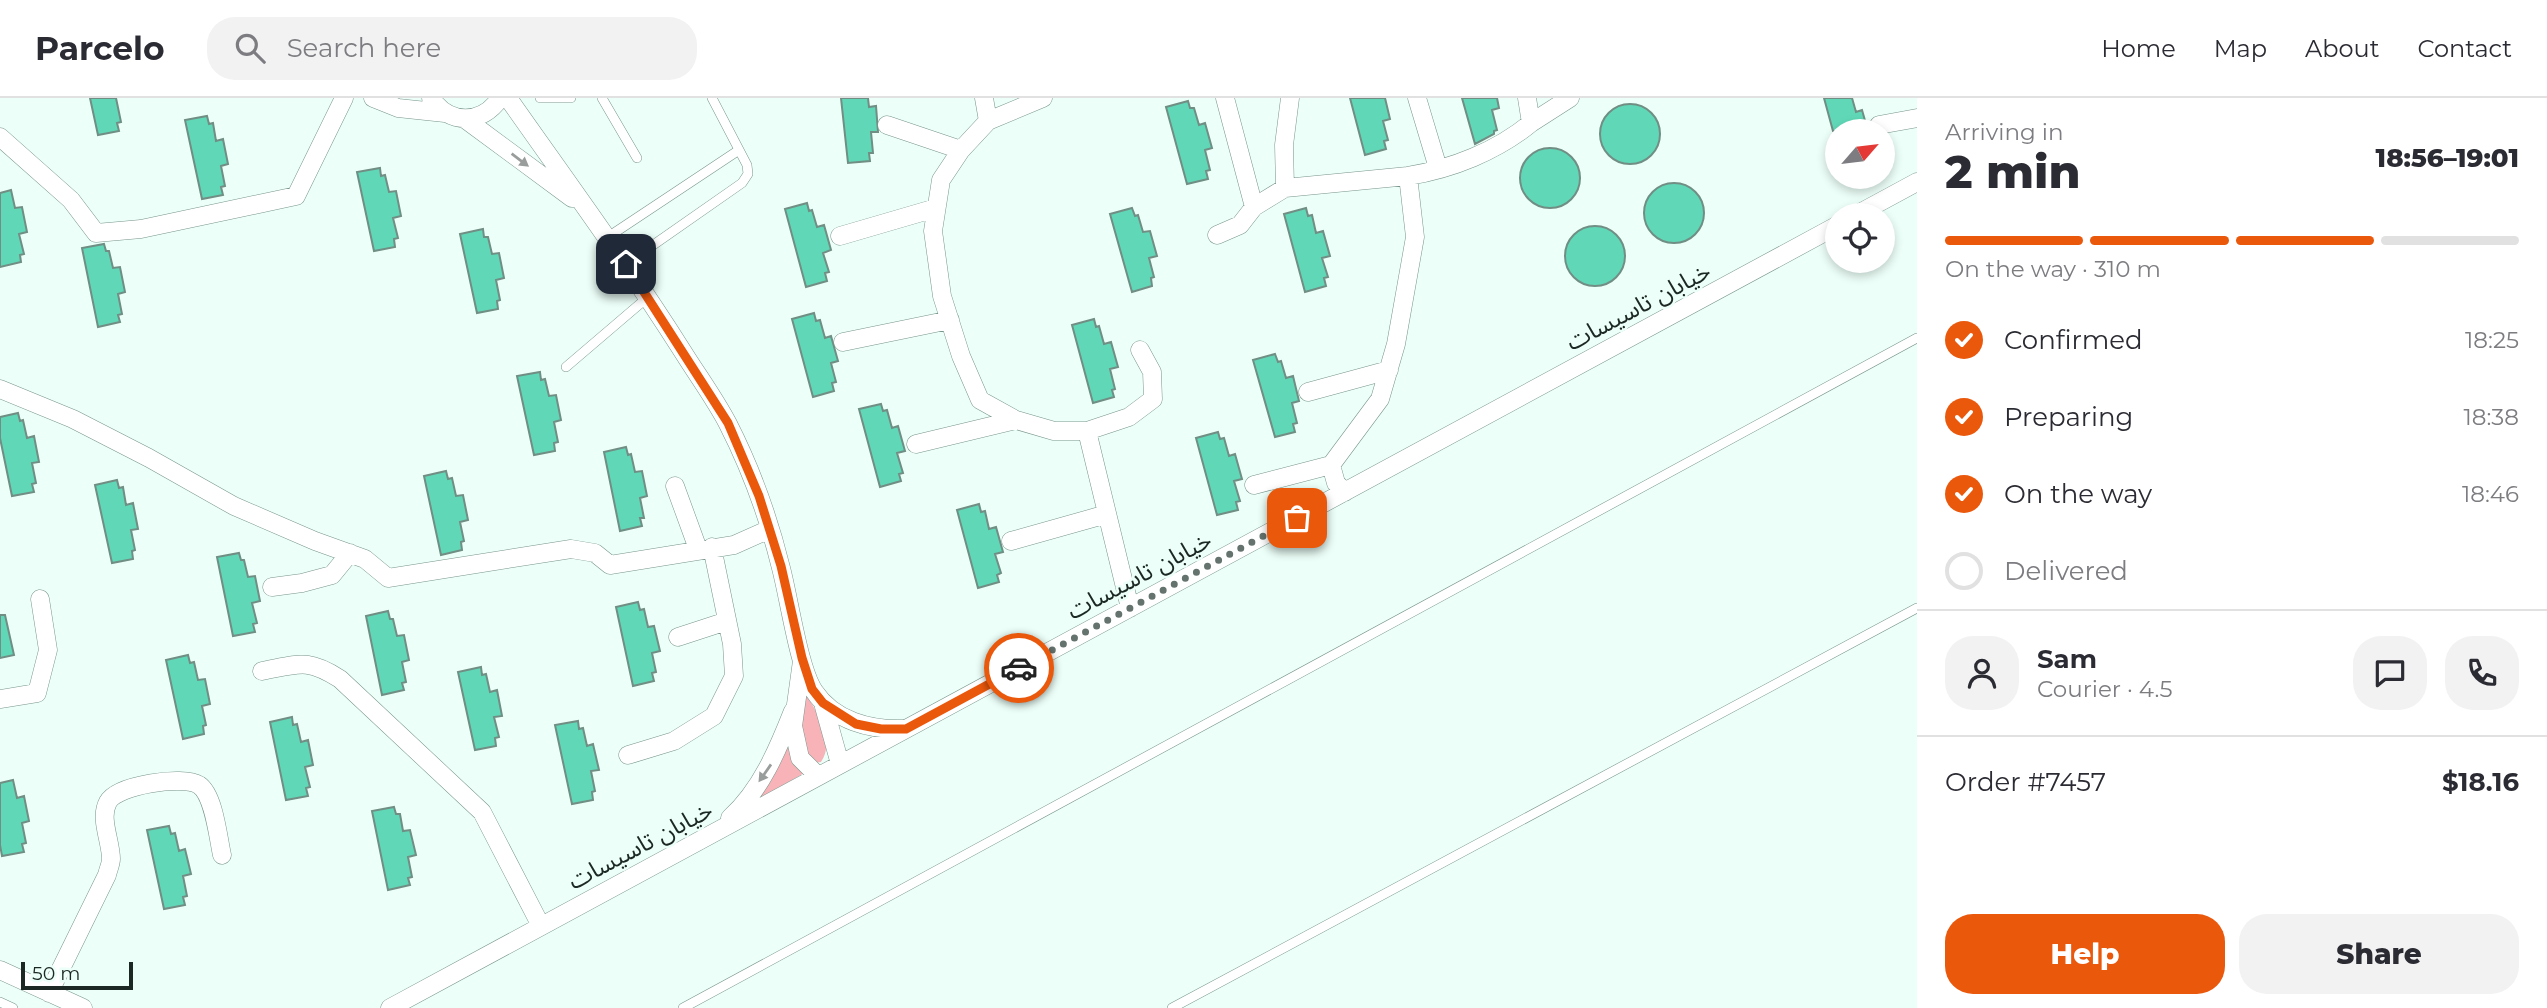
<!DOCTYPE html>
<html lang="en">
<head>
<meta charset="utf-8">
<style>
  body { margin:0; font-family:Montserrat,"Noto Sans Arabic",sans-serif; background:#f2f2f3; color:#2b2b33; height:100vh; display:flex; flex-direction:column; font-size:26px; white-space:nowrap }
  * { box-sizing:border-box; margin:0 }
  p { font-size:23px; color:#7c7c81 }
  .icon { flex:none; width:38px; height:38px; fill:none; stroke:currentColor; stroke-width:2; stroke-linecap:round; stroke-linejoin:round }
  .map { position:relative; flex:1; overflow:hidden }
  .details { display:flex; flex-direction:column; background:#fff; width:630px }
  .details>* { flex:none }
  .needle { width:46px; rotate:62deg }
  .tools { position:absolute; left:1825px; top:21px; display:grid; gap:14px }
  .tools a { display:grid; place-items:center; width:70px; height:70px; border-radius:50%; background:#fff; box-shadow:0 4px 10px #0003; font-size:35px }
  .scale { position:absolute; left:21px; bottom:18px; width:112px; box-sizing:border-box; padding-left:7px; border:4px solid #1c2824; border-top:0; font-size:19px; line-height:24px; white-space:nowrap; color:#1c2824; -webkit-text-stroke:5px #ecfff8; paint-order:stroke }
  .pin { position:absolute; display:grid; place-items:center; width:60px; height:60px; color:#fff; margin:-30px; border-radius:14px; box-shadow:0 4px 10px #0006 }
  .courier { position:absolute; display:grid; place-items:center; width:70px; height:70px; margin:-35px; border:5px solid #ea580c; border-radius:50%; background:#fff; color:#222; box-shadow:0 2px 9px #0007 }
  .summary em { font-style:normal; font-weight:800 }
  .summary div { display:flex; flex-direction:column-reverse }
  .summary { display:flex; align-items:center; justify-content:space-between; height:119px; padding:0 28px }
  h1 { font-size:46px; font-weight:800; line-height:52px }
  .bar { display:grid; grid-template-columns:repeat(4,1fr); gap:10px 7px; align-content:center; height:84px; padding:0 28px }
  .bar i { height:9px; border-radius:5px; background:#e1e1e2 }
  .bar .on { background:#ea580c }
  .bar p { grid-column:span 4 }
  .line { display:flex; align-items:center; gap:18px; padding:0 28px; border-top:2px solid #e1e1e2 }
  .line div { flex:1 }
  .round { display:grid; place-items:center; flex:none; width:74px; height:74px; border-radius:28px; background:#f2f2f3 }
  ol { padding:0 28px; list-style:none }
  li { display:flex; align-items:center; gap:21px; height:77px }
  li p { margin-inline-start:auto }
  li .icon { padding:7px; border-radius:50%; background:#ea580c; color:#fff; stroke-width:4 }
  li:last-child { color:#7c7c81 }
  li i { width:38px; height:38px; border:4px solid #e1e1e2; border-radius:50% }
  .cta { display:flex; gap:14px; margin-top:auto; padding:14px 28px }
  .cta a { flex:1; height:80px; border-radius:28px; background:#ea580c; color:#fff; font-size:28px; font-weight:800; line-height:80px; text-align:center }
  .cta a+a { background:#f2f2f3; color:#2b2b33 }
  header { display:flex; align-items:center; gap:42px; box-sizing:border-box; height:98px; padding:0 35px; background:#fff; border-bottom:2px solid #e1e1e2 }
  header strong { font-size:33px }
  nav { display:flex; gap:38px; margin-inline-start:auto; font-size:24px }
  .search { width:490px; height:63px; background:#f2f2f3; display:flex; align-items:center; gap:18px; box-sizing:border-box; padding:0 24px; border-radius:28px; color:#7c7c81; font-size:26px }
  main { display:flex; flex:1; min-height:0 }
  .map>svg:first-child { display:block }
  .green { fill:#f8b3b9 }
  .building { fill:#60d8b7; stroke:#708e84; stroke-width:2 }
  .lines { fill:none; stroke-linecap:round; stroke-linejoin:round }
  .service-casing { stroke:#78958b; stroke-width:10 }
  .minor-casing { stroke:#78958b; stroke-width:19 }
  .service { stroke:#fff; stroke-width:9 }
  .minor { stroke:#fff; stroke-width:18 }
  .oneway { fill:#999e9c }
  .done { stroke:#65736e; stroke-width:7; stroke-dasharray:0 12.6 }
  .route { stroke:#ea580c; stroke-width:9 }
  .labels { text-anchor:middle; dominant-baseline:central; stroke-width:5; stroke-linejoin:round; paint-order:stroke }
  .street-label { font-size:24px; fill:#1c2824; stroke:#ecfff8 }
</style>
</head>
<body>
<header>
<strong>Parcelo</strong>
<div class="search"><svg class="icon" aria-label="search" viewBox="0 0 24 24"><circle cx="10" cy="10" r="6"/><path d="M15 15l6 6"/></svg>Search here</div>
<nav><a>Home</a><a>Map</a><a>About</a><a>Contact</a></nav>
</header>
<main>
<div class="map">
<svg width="1917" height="910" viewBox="0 0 1917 910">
  <rect width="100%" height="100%" fill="#ecfff8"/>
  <path class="green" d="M799,583C810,605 838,640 821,664L814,665C794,646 800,608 799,583Z
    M789,640L806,674L747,708Z"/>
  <path class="building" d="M90,0H116L121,24L117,25L119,33L98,37Z
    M841,0H868L869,9L876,8L878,34H871L873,55H869L870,63L848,65Z
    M1350,0H1385L1390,21L1383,23L1388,42L1384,43L1386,51L1365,57Z
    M1462,0H1497L1499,10L1492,12L1497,32L1494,33V36L1475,46Z
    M1824,0H1852L1856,14L1862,12L1868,33H1833Z
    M1188,3L1190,10H1194L1199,27L1205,25L1212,50L1205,52L1210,72L1206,73L1208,81L1187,86L1166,9Z
    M1600 36a30 30 0 1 1 60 0a30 30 0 1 1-60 0Z
    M207,18L209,26L213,25L216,43L223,41L228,66L221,68L225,88L221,89L223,97L202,101L185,22Z
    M1520 80a30 30 0 1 1 60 0a30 30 0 1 1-60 0Z
    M380,70L381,78L385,77L389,94L396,93L401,118L393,120L398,140L394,141L395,149L374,153L357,74Z
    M1644 115a30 30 0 1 1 60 0a30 30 0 1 1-60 0Z
    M11,92L15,110L22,109L27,134L19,136L24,156L20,157L21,164L0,169V95Z
    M807,105L809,113L812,112L817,129L824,127L831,152L823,155L829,174L825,175L827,183L806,189L785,111Z
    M1132,110L1135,118L1138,117L1143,134L1150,133L1157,158L1149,160L1154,179L1151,180L1152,188L1132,194L1110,116Z
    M1306,110L1308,118L1312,117L1316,135L1323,133L1330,158L1322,160L1328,179L1324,180L1326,188L1305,194L1284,116Z
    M1565 158a30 30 0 1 1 60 0a30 30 0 1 1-60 0Z
    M483,131L484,139H488L492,156L499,155L504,180L496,182L500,202L497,203L498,211L477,215L460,136Z
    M104,146L106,153H109L113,170L120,169L125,194L118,196L122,216L118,217L120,224L98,229L82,150Z
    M814,215L816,223L820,222L825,240L831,238L838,263L831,265L836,284L832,285L834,293L813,299L792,221Z
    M1094,221L1096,229L1099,228L1104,246L1111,244L1118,269L1110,271L1115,291L1112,292L1114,299L1093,305L1072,227Z
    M1275,256L1278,264L1281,263L1286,280L1293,278L1299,303L1292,305L1297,325L1293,326L1295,334L1275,339L1253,262Z
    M540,274L541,282L545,281L549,298L556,297L561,322L554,324L558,344L554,345L555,353L534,357L517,278Z
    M881,306L883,313L887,312L892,330L898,328L905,353L897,355L903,375L899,376L901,383L880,389L859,311Z
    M18,315L20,323L23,322L27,340L34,338L39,364L32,365L36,385L32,386L34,394L12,398L0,340V319Z
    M1218,334L1220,341L1224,340L1229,358L1235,356L1242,381L1234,383L1240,403L1236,404L1238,412L1217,417L1196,340Z
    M626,349L628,357L631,356L635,374L642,373L647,398L640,400L644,420H640L642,428L620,433L604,354Z
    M446,373L448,381L452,380L456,398L463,397L468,422L460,424L464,443L461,444L462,452L441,457L424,378Z
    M117,382L119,390L123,389L126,407L133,405L138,431L131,432L135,452L132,453L133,461L112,465L95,387Z
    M979,406L981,414L985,413L989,431L996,429L1003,454L995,456L1001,475L997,477L999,484L978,490L957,412Z
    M239,455L241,462H244L248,479L255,478L260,503L252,505L257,525L253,526L255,534L233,538L217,459Z
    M638,504L640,512L644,511L648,529L654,528L660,553L652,555L656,574L652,575L654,583L633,588L616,509Z
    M388,513L390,521H393L397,538L404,537L409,562L402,564L406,584L402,585L404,592L382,597L366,518Z
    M0,517H5L14,557L0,560Z
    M188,557L190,565L194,564L198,582L205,581L210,606L202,608L206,627L203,628L204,636L183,641L166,562Z
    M481,569L482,577L486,576L490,594L497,592L502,618L494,619L499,639L495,640L496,648L475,652L458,574Z
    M292,619L293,627L297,626L301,644L308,642L313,667L305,669L310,689L306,690L308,698L286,702L270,624Z
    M578,623L579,631L583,630L587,648L593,646L599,672L591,673L595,693L592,694L593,702L572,706L555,627Z
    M13,682L17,700L24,698L29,723L22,725L26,745L22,746L24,754L2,758L0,747V685Z
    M394,709L396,716H400L403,733L410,732L416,757L408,759L412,779L408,780L410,787L388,792L372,713Z
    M169,728L171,736L175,735L179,753L185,751L191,776L183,778L187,798L183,799L185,807L164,811L147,732Z"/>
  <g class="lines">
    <defs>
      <path id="service" d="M540,0H571
        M602,0L637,60
        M608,139L739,52
        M626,166L742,85L748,76L747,67L712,0
        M566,269L648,199
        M0,904L13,910
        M683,910L1917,240
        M1172,910L1917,510"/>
      <path id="minor" d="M373,0L398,10L445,15
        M431,0C449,27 482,27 500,0
        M508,0C567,84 628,167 683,254C698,278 715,301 728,326C751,371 769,421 781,470C789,500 799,571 814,593C834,623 870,632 903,631
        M984,0L988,23
        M1043,0L988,23L961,52L941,82L933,133L942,198L961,258L980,302L1016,322L1054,333H1087L1129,319L1153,301L1152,274L1140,252
        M1225,0L1254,109
        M1417,0L1438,70
        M465,21L572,100
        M1531,25L1570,0
        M887,27L961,52
        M1879,27L1917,20
        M0,39L71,102L96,135L141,131L296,98L344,0
        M1285,90L1284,47L1290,0
        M1856,117L1917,84
        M1217,137L1240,127L1254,109L1285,90L1408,78
        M840,138L936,110
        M843,244L950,222
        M0,291L73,321L149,360L234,408L315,443L365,461L388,480L571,451L595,455L610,467L734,447L770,431
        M1308,294L1389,272
        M1087,333L1130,510
        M916,346L1016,322
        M1254,387L1331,367
        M675,388L698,451
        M1345,394L1336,385L1331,367L1380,301L1396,246L1415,139L1408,78C1452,71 1497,53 1531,25L1527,0
        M1011,443L1107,416
        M272,489L302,485L332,477L350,455
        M678,539L727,523
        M802,563L793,628L800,660L818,678
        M262,573C299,566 307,560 340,581L482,714L541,828
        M0,601L37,595L48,552L40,501
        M823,605L840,666
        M628,657L674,643L714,618L734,578L732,546L712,449
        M730,720C761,692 778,651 793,613
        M0,872L83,910
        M49,895L107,777C108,772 111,766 111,761C111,743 99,720 108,704C117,687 183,677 199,687C214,697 218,739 222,757
        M390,910L1838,127"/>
    </defs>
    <use href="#service" class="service-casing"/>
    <use href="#minor" class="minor-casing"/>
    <use href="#service" class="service"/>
    <use href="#minor" class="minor"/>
  </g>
  <defs><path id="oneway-solid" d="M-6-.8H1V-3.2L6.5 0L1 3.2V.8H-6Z" transform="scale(1.75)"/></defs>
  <g class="oneway">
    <use href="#oneway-solid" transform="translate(520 62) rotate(37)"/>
    <use href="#oneway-solid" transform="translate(765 675) rotate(125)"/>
  </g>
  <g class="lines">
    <path class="done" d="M1019,570L1297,420"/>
    <path class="route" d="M626,166L728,325L759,398L781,468L802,560L812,591L823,605L856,626L881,631H906L1019,570"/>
  </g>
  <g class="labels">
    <g class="street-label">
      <text transform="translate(1638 208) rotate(-28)">خیابان تاسیسات</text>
      <text transform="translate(1139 477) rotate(-28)">خیابان تاسیسات</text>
      <text transform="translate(640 747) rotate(-28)">خیابان تاسیسات</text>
    </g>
  </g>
</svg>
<div class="tools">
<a><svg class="needle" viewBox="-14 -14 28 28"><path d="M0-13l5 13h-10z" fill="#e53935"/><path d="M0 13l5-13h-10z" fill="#7c7c81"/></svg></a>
<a><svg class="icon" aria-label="locate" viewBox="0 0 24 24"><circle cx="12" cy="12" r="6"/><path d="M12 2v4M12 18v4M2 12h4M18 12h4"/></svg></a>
</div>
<div class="scale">50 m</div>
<div class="pin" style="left:1297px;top:420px;background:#ea580c"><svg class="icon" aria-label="bag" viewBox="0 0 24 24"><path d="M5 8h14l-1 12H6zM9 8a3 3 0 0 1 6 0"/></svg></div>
<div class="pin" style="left:626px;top:166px;background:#1f2937"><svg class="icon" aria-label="home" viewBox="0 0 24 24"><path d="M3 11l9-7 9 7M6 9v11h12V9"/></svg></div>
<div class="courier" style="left:1019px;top:570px"><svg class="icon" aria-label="car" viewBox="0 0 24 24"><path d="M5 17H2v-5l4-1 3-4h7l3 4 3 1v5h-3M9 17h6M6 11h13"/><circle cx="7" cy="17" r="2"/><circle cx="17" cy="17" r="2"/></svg></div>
</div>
<section class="details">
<div class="summary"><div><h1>2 min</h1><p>Arriving in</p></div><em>18:56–19:01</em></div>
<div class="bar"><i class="on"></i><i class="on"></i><i class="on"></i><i></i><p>On the way · 310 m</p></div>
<ol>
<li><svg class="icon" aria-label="check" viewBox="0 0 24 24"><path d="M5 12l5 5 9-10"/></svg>Confirmed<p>18:25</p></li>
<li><svg class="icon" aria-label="check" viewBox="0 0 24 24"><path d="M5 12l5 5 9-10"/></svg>Preparing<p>18:38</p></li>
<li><svg class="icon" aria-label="check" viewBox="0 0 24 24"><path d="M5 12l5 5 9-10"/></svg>On the way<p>18:46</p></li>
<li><i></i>Delivered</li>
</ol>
<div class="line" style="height:126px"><a class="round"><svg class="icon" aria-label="person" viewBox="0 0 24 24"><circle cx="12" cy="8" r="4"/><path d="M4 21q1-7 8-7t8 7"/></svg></a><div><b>Sam</b><p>Courier · 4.5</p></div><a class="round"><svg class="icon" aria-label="chat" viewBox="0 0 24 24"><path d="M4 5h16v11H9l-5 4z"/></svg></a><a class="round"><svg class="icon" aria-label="phone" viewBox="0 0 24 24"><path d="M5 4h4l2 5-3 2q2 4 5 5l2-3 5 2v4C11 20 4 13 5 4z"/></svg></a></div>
<div class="line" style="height:91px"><div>Order #7457</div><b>$18.16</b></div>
<div class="cta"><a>Help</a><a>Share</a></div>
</section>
</main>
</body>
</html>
